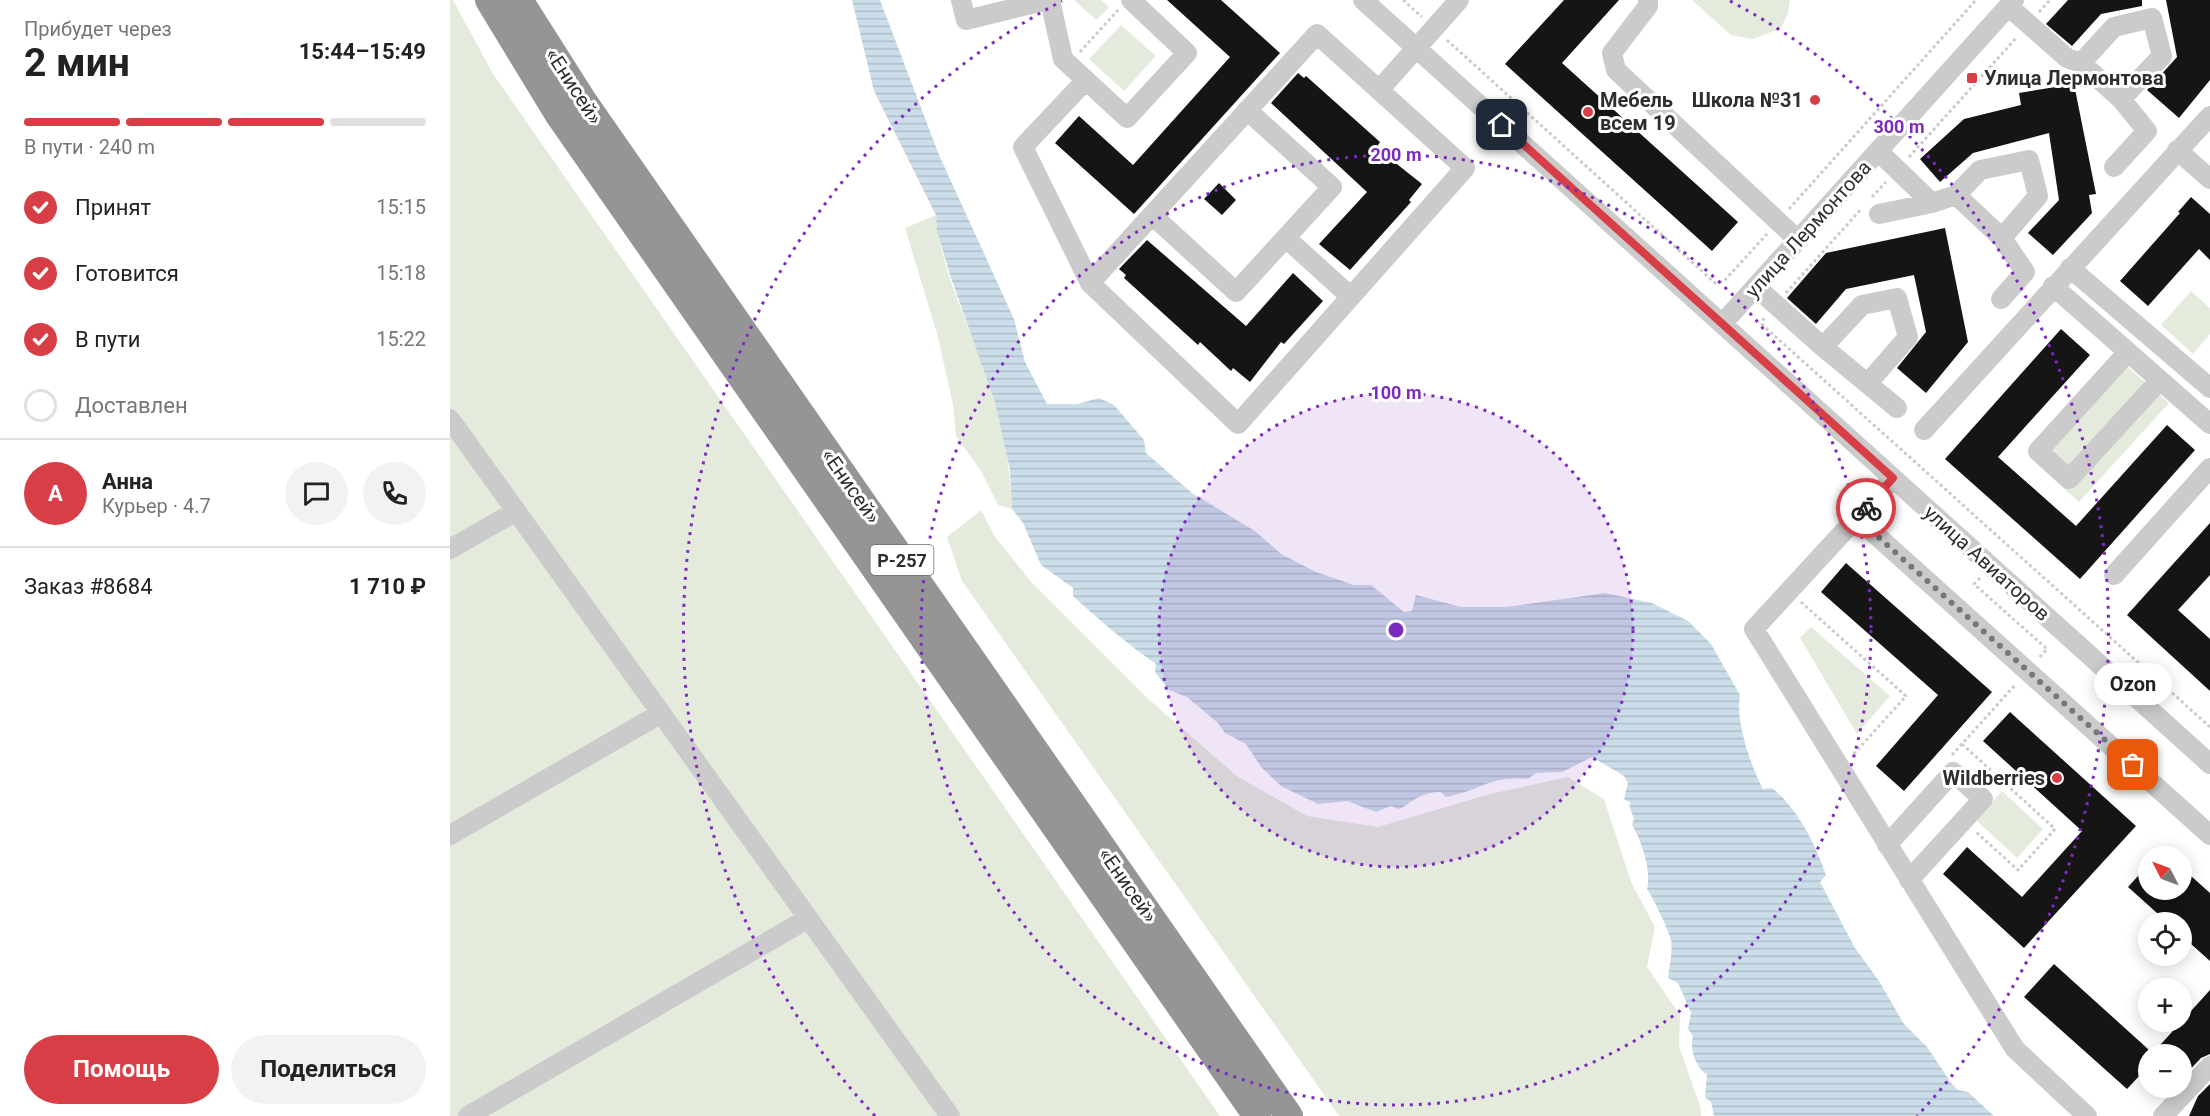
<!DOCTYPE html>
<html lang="ru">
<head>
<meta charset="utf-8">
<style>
  body { margin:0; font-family:Roboto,sans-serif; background:#f2f2f2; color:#222; height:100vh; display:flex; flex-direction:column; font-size:22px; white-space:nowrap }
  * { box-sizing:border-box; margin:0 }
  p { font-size:20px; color:#767676 }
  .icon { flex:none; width:33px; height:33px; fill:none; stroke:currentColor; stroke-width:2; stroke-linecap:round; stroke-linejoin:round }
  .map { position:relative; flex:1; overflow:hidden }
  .details { display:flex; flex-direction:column; background:#fff; width:450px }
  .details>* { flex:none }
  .needle { width:39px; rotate:312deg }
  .fabs { position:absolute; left:1688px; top:846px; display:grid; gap:12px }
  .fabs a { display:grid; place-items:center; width:54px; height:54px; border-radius:50%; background:#fff; box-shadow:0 3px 15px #0003; font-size:30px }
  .pin { position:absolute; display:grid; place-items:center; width:51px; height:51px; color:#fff; margin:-26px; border-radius:12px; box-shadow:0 3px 9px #0006 }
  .courier { position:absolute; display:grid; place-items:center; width:60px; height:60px; margin:-30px; border:4px solid #d73e46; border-radius:50%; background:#fff; color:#222; box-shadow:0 2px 8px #0007 }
  .bubble { position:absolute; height:42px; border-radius:21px; background:#fff; box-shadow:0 3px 15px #0003; font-size:20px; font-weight:700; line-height:42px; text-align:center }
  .head em { font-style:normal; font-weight:700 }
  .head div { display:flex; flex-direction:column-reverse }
  .head { display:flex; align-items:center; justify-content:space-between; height:102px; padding:0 24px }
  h1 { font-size:39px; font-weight:700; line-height:45px }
  .bar { display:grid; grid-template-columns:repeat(4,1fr); gap:9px 6px; align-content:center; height:72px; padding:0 24px }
  .bar i { height:8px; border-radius:4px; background:#e0e0e0 }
  .bar .active { background:#d73e46 }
  .bar p { grid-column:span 4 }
  .line { display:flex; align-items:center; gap:15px; padding:0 24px; border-top:2px solid #e0e0e0 }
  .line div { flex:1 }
  .round { display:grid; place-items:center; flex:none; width:63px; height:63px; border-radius:32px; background:#f2f2f2 }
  ol { padding:0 24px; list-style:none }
  li { display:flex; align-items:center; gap:18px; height:66px }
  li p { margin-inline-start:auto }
  li .icon { padding:6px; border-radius:50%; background:#d73e46; color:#fff; stroke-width:4 }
  li:last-child { color:#767676 }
  li i { width:33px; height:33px; border:3px solid #e0e0e0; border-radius:50% }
  .action { display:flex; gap:12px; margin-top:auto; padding:12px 24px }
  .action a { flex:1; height:69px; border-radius:36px; background:#d73e46; color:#fff; font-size:24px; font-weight:700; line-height:69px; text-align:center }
  .action a+a { background:#f2f2f2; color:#222 }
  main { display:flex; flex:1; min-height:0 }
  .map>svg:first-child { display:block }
  .green { fill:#e4ebdd }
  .water { fill:url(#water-rules) }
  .building { fill:#151515 }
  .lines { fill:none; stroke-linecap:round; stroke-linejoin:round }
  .path { stroke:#cbcbcb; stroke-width:3; stroke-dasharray:3 3; stroke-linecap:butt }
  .minor { stroke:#cbcbcb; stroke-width:20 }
  .highway { stroke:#959595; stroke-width:28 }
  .done { stroke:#777; stroke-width:6; stroke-dasharray:0 10.8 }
  .route { stroke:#d73e46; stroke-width:8 }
  .ring { fill:none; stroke:#7b2cbf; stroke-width:3; stroke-dasharray:3 6 }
  .poi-dot { fill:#d73e46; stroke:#fff; stroke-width:2 }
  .labels { text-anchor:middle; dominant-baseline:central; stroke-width:6; stroke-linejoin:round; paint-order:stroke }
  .shield { fill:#fff; stroke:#6d6d6d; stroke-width:1.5 }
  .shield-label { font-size:18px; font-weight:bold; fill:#2e2e2e }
  .poi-label { font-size:20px; font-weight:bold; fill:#2e2e2e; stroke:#fff; text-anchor:start }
  .street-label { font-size:20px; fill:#2e2e2e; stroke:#fff }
  .centre { fill:#7b2cbf; stroke:#fff; stroke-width:3 }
  .ring-label { font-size:18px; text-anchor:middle; font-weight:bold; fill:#7b2cbf; stroke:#fff; stroke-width:6; stroke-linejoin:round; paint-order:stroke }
</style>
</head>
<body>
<main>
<section class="details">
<div class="head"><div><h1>2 мин</h1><p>Прибудет через</p></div><em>15:44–15:49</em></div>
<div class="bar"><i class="active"></i><i class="active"></i><i class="active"></i><i></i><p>В пути · 240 m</p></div>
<ol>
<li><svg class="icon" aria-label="check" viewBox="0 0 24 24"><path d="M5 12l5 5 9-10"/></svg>Принят<p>15:15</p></li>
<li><svg class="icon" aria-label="check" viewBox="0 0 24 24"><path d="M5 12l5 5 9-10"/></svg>Готовится<p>15:18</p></li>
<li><svg class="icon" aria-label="check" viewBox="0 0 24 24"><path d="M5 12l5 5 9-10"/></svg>В пути<p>15:22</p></li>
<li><i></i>Доставлен</li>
</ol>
<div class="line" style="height:108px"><b class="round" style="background:#d73e46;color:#fff">А</b><div><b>Анна</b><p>Курьер · 4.7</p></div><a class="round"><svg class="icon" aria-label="chat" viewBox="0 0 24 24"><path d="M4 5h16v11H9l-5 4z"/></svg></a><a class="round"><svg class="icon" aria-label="phone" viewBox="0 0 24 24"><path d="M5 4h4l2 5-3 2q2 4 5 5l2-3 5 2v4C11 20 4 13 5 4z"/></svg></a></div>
<div class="line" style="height:78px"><div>Заказ #8684</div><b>1 710 ₽</b></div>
<div class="action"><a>Помощь</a><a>Поделиться</a></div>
</section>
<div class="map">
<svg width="1760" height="1116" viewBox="0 0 1760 1116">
  <defs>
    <pattern id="water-rules" width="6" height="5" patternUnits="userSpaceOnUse" patternTransform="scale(1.5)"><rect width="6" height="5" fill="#cbdde9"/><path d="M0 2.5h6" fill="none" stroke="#afbec8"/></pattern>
  </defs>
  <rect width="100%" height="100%" fill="#fff"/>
  <path class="green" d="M0,0H3L43,74L770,1116H0Z
    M624,0H651L659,7L646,20Z
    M1242,0H1340L1338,13L1331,28L1303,39L1281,35Z
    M671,25L706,56L674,91L639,59Z
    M486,215C490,269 518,322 536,373C552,417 560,462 562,509L548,505L531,471L506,436L503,405L488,337L455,228Z
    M1741,291L1760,308V334L1743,354L1711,325Z
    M1665,356L1719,403L1629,502L1578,456Z
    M531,510L545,537L583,584L696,697L788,777L857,816L928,827L1040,794L1118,777L1154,799L1181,882L1205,927L1197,967L1230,1015L1229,1046L1251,1109V1116H889L512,581L497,537Z
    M1361,627L1440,696L1407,734L1350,638Z
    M1552,791L1593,829L1567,858L1526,820Z"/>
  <path class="water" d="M402,0H430L489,155L564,319L575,362L597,404H627L649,398L664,405L694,440L696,453L742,493L805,531L831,554L866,572L904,585H921L954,612L962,611L966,595L1011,607H1056L1155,593L1202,603L1238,621L1261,644L1290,695C1285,721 1301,766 1313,789L1322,788C1348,809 1365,843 1376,875L1370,882L1405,948L1429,981L1454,1024L1477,1047L1502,1084L1508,1090L1518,1092L1544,1116H1264L1261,1102L1255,1097L1257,1075C1246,1067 1239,1050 1243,1036L1238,1029L1241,1013L1228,983L1218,978C1219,967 1223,951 1221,940C1217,926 1204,900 1197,889C1202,872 1191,839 1182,825L1184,819L1179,805L1181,803L1174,799L1178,783L1174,776L1142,757L1112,772L1086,773L1078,779C1037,776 1030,791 996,797L991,792C973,792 965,799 950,809L940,806L926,812L897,801L868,804L831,786L811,767L796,744L775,733L768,723L737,697L719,690L705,672L706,664C676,643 649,620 623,596V588L591,565L573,523L562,509L560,470L545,402L500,275L487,231L486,215L424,91Z"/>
  <path class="building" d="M717,0H771L830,53L684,214L605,143L629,116L683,165L780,57Z
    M1114,0H1169L1112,63L1288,222L1262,251L1055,64Z
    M1618,0H1692V6L1651,14L1622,46L1596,24Z
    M1716,0H1760V80L1729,118L1697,90L1727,57Z
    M848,73L854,78L856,76L930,142L928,145L935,151L933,153L972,184L959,200L961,202L900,270L869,244L917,192L821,103Z
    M1624,84L1646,194L1639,195L1642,213L1603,255L1578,233L1609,200L1599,133L1523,153L1490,182L1470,159L1514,119L1571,105L1569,93Z
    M769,183L786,200L772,215L754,199Z
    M1741,197L1760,214V260L1749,249L1698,306L1670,281L1730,213L1728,212Z
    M1495,228L1518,342L1476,393L1447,368L1476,332L1464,275L1396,289L1366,324L1337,298L1376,253Z
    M697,240L796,326L843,273L873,301L834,344L831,342L800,382L783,368L781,371L750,342L748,345L674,278L676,275L669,269Z
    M1611,329L1640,355L1548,457L1626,526L1717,425L1745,450L1630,579L1495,459Z
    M1760,523V575L1728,610L1760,639V691L1677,615Z
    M1396,563L1542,692L1454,791L1426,766L1488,695L1371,592Z
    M1560,712L1686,826L1574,948L1493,874L1517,847L1572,897L1632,831L1533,741Z
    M1698,865V890H1731V867L1760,893V961L1731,935V922H1717L1678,887Z
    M1604,964L1698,1049V1078L1692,1073L1677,1089L1574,997Z
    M1760,990V1054L1751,1058L1731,1079V1054H1702Z
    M1760,1084V1116H1739L1748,1096Z"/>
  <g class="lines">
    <path class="path" d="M953,0L972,17
      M1589,12L1600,0
      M997,40L1265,283L1274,281L1317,234
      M630,52L668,10
      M1459,157L1567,37
      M1422,197L1436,182
      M1339,209L1526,0
      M1336,293L1412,208
      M1314,318L1312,324L1317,329L1760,727
      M1530,578L1524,584L1597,649L1588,659
      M1351,602L1456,696L1402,756
      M1512,744L1605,829L1568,870L1526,832
      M1502,755L1566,684"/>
    <path class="minor" d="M511,0L516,20L598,0
      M600,0L613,59L677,118L737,53L681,0
      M913,0L1760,764
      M1198,0V6L1162,53L1166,70L1348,240
      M1558,6L1617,58L1631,63L1664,27L1702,18L1712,56L1671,99L1697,131L1664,167
      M1631,63L1671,99
      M636,80L573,147L640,283L788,424L1015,168L929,90
      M1727,150L1760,179
      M1428,151L1482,203L1506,195L1530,170L1579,160L1588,196L1552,238L1575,272L1551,299
      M1506,195L1552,238
      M1429,214L1482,203
      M702,215L786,292L882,187L797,110
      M836,238L901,297
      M1620,268L1760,388
      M640,283L867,34L929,90L1009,0
      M1603,286L1760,424
      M1306,287L1373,347
      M1272,324L1564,0
      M1678,352L1588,451L1619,479L1710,380
      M1418,383L1458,337L1447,298L1412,305L1373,347L1447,408
      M0,419L500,1116
      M1474,430L1760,116
      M1443,478L1304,629L1565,1049L1637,1116
      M1407,518L1760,835
      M0,549L65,512
      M1664,575L1760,468
      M0,835L210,714
      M1437,845L1503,772L1533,799L1459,880
      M18,1116L357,919
      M1713,1116L1760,1066"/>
    <path class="highway" d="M39,0L109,115L807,1116
      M69,0L133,101L839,1116"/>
  </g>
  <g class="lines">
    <path class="done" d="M1416,508L1407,518L1683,765"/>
    <path class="route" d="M1052,125L1443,478L1416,508"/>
  </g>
  <circle cx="946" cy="630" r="237" fill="#7b2cbf" fill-opacity=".12"/>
  <g class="ring">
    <circle cx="946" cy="630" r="237"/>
    <circle cx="946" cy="630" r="475"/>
    <path d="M425 1116A712 712 0 0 1 612 1M1280 1A712 712 0 0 1 1467 1116"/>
  </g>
  <g class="poi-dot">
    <rect x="1516" y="72" width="12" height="12" rx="3"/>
    <circle cx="1365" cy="100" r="6"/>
    <circle cx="1138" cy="112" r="6"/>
    <circle cx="1607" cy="778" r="6"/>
  </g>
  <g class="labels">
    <rect class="shield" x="420.5" y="545" width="63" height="30" rx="4.5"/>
    <g class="shield-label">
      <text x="452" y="560">Р-257</text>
    </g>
    <g class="poi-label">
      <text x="1534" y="78">Улица Лермонтова</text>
      <text x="1150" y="100">Мебель<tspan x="1150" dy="23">всем 19</tspan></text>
      <text x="1353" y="100" text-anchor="end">Школа №31</text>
      <text x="1595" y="778" text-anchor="end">Wildberries</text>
    </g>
    <g class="street-label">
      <text transform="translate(124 86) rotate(57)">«Енисей»</text>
      <text transform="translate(1358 229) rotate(-48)">улица Лермонтова</text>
      <text transform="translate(401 486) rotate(55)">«Енисей»</text>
      <text transform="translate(1537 563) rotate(42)">улица Авиаторов</text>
      <text transform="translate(678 885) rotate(55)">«Енисей»</text>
    </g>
  </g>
  <circle cx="946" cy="630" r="9" class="centre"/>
  <g class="ring-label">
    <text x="1449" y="133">300 m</text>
    <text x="946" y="161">200 m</text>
    <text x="946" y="399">100 m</text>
  </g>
</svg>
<div class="fabs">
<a><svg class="needle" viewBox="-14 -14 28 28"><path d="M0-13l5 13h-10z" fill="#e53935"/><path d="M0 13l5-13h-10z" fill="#767676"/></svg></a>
<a><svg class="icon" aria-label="locate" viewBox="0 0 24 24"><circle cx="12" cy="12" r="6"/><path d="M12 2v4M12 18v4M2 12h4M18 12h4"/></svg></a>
<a>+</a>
<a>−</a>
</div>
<div class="pin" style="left:1683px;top:765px;background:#ea580c"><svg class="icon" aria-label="bag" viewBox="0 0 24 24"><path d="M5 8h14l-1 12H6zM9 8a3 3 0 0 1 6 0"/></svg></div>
<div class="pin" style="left:1052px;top:125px;background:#1f2937"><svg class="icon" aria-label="home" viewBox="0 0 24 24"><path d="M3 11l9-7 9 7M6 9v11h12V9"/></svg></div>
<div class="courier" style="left:1416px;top:508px"><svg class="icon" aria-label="bike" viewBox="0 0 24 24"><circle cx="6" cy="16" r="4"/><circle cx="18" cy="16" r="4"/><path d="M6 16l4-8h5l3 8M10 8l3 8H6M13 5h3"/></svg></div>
<div class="bubble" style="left:1644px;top:663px;width:78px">Ozon</div>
</div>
</main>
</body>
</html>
